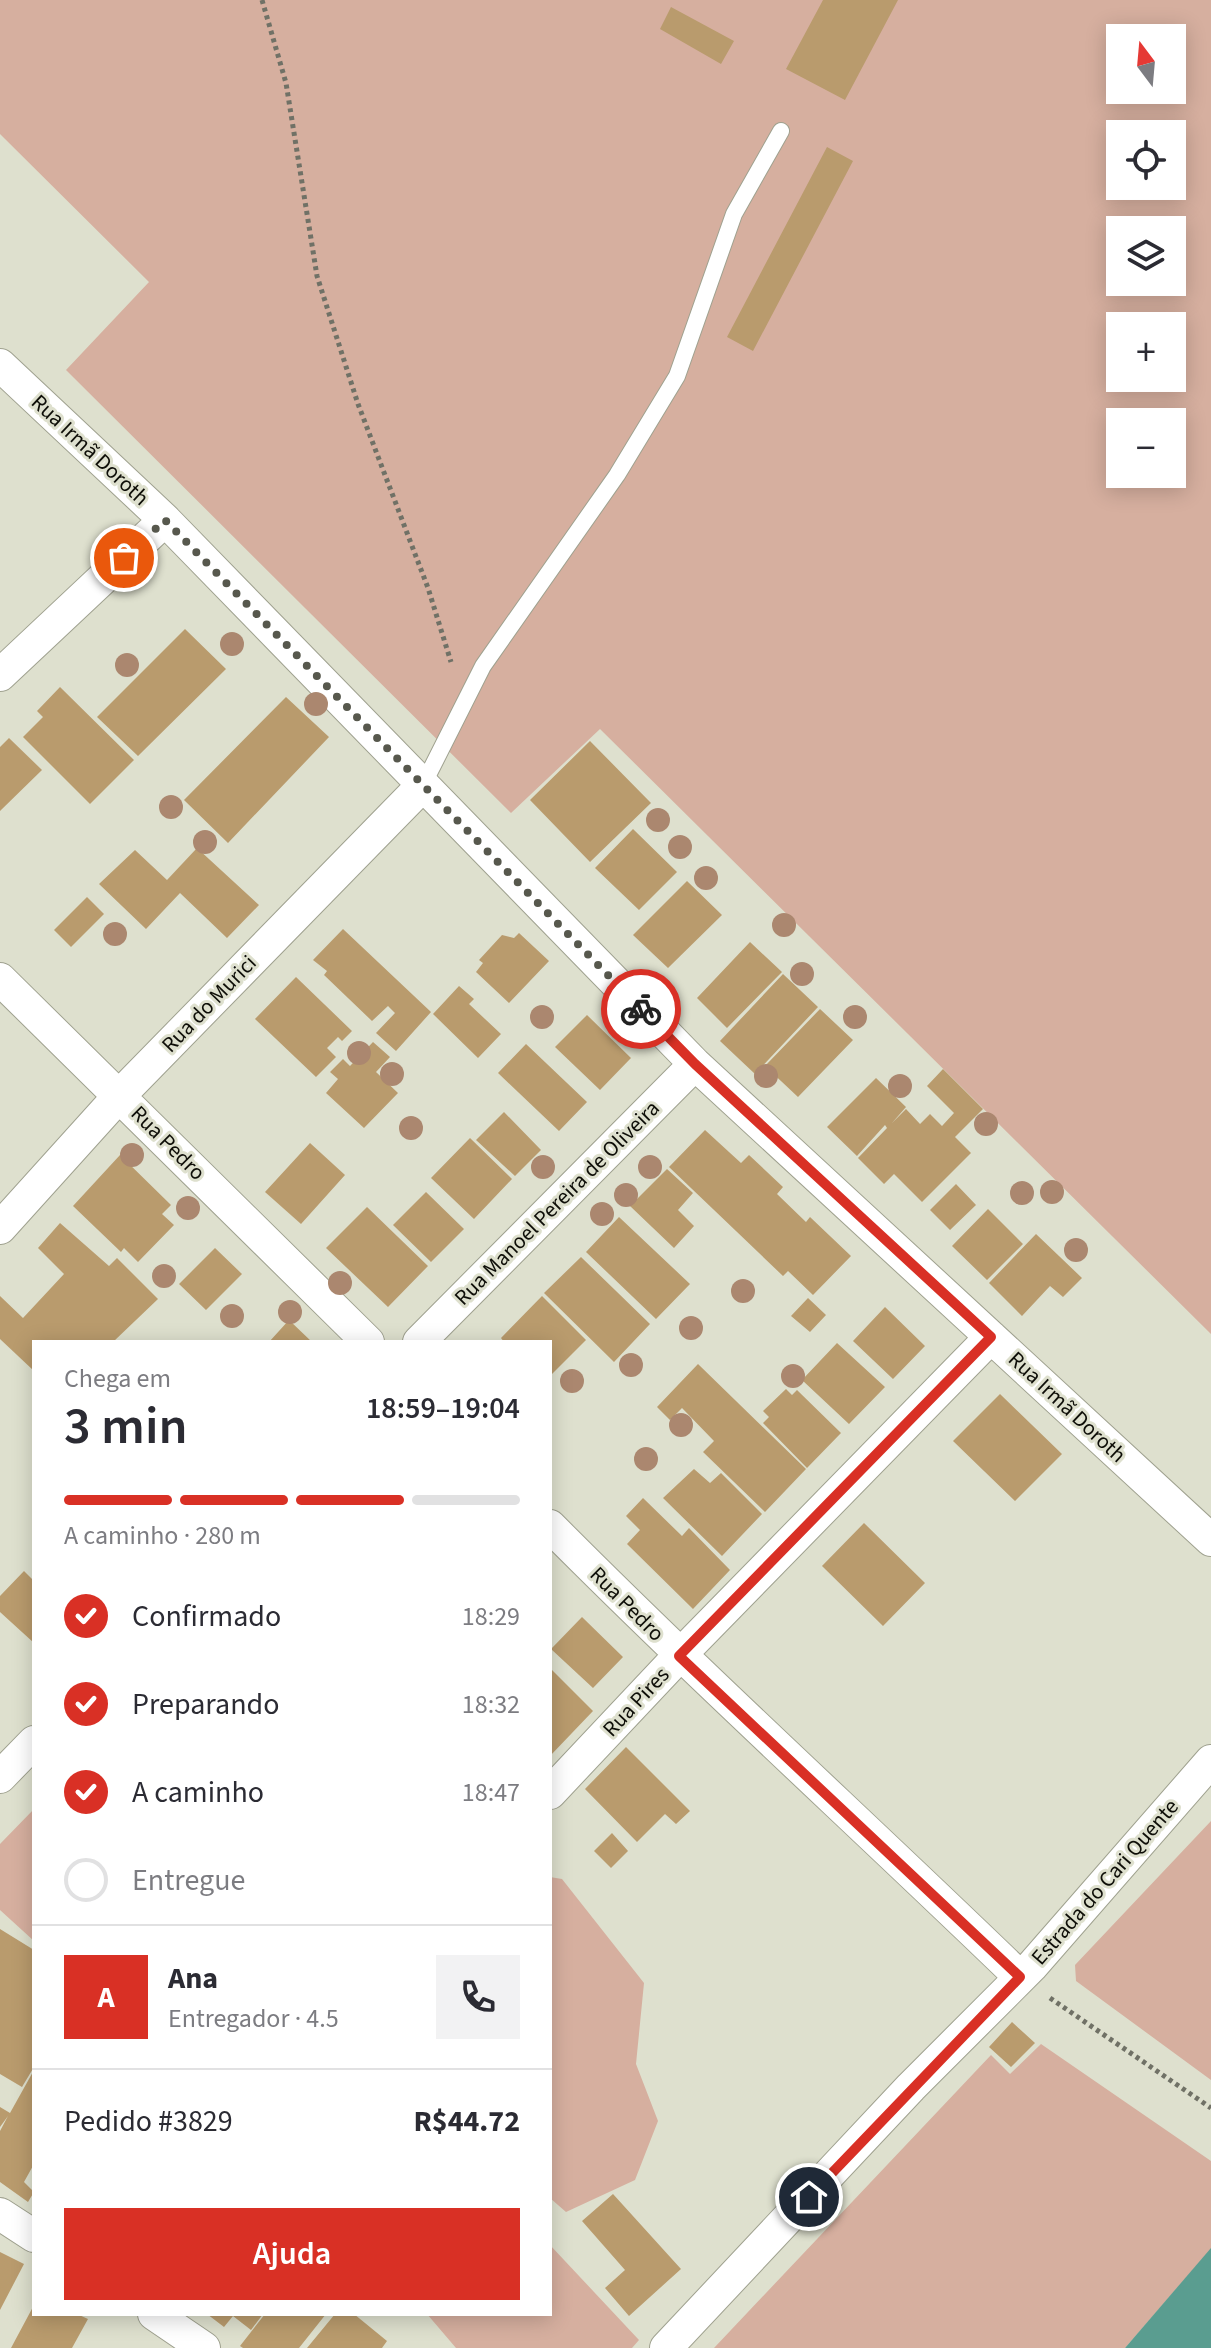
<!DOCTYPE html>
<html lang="pt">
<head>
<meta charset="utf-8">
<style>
  body { margin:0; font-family:"Source Sans 3",sans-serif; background:#f2f2f3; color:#2b2b33; height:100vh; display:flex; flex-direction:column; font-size:30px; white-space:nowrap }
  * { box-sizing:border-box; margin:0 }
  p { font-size:26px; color:#7c7c81 }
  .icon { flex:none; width:44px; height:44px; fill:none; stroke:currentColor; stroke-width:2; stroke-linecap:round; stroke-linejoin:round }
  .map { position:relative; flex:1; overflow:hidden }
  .sheet { position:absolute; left:32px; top:1340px; width:520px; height:976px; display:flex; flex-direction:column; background:#fff; border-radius:0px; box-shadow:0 4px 20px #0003 }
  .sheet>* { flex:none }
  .needle { width:52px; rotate:344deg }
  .controls { position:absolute; left:1106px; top:24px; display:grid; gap:16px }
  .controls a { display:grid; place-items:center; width:80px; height:80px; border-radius:0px; background:#fff; box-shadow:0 4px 20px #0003; font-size:40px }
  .pin { position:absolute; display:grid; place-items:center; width:68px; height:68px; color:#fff; margin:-34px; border:4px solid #fff; border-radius:50%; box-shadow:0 2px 8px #0007 }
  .courier { position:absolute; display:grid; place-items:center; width:80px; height:80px; margin:-40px; border:6px solid #d93025; border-radius:50%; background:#fff; color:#222; box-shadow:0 2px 10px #0007 }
  .headline em { font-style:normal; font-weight:600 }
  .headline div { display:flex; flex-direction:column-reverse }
  .headline { display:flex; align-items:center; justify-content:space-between; height:136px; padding:0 32px }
  h1 { font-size:52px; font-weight:600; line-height:60px }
  .bar { display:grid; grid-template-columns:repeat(4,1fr); gap:12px 8px; align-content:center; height:96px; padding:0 32px }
  .bar i { height:10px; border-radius:6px; background:#e1e1e2 }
  .bar .selected { background:#d93025 }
  .bar p { grid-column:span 4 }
  .line { display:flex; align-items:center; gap:20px; padding:0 32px; border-top:2px solid #e1e1e2 }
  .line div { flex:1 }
  .round { display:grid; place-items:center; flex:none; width:84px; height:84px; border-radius:0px; background:#f2f2f3 }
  ol { padding:0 32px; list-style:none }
  li { display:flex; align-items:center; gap:24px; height:88px }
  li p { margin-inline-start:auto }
  li .icon { padding:8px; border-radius:50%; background:#d93025; color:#fff; stroke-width:4 }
  li:last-child { color:#7c7c81 }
  li i { width:44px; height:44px; border:4px solid #e1e1e2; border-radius:50% }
  .button { display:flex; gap:16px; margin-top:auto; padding:16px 32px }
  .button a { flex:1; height:92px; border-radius:0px; background:#d93025; color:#fff; font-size:32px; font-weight:600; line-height:92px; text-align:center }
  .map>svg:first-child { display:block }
  .green { fill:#d6af9f; fill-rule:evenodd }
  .water { fill:#5a9d90 }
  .building { fill:#b99b6d }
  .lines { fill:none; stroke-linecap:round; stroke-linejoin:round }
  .lane-casing { stroke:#9fa18f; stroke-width:18 }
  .street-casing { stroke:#9fa18f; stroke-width:34 }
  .path { stroke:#707166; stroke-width:5; stroke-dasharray:4 4; stroke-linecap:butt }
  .lane { stroke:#fff; stroke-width:16 }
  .street { stroke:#fff; stroke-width:32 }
  .tree { fill:#ab876f }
  .done { stroke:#57584d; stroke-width:8; stroke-dasharray:0 14.4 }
  .route { stroke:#d93025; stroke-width:10 }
  .labels { text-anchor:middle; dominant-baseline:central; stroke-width:6; stroke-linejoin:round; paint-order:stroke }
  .street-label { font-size:22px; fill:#0e0e08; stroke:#dee0ce }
</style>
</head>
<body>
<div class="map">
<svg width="1211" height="2348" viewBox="0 0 1211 2348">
  <rect width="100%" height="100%" fill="#dee0ce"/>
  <path class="green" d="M0,0H1211V1334L600,729L511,813L66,370L149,282L0,134ZM1120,38H1172V90H1120ZM1120,134H1172V186H1120ZM1120,230H1172V282H1120ZM1120,326H1172V378H1120ZM1120,422H1172V474H1120Z
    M34,1809V1941L0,1910V1844Z
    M1211,1821V2080L1076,1981L1075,1965Z
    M550,1877L562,1879L644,1983L636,2064L658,2121L635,2180L566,2212L550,2198Z
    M1041,2044L1211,2161V2249L1125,2348H714L991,2055L1010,2074Z
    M550,2245L639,2340L632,2348H456L427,2314H550Z"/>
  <path class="water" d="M1211,2248V2348H1125Z"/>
  <path class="building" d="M823,0H898L845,100L786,69Z
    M671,7L734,41L721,64L660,29Z
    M827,147L853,161L753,351L727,337Z
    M185,629L226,669L138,756L97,717Z
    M60,687L134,760L90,804L23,737L43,717L37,711Z
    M286,697L329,737L228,843L184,800Z
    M9,738L42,770L0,811V747Z
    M590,741L651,803L590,862L530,800Z
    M633,829L677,872L639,910L595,868Z
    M197,848L259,905L227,938L180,893L146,929L99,884L135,850L167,880Z
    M687,881L722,915L668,968L633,935Z
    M87,897L104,914L71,947L54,930Z
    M343,929L431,1012L396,1051L376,1033L395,1013L388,1006L372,1021L324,975L327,971L313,960Z
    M519,933L549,961L509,1003L476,972L483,963L479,960L502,935L514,938Z
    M750,942L782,972L727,1028L697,998Z
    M783,974L818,1007L755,1074L720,1041Z
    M296,977L352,1031L342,1041L338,1037L327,1048L336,1057L316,1077L255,1019Z
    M459,986L474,999L469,1004L501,1034L478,1058L433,1014Z
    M820,1009L853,1040L798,1097L765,1066Z
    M587,1015L631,1058L600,1090L555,1047Z
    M373,1042L390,1057L376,1072L398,1093L364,1128L326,1093L338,1079L330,1072L343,1059L350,1066Z
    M526,1044L587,1102L559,1131L498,1073Z
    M943,1069L983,1109L955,1137L971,1153L922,1202L894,1174L884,1184L858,1158L887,1128L885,1125L857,1156L827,1127L876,1078L906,1107L892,1123L906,1109L920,1124L930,1114L942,1126L954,1113L927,1086Z
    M504,1112L541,1150L515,1176L476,1140Z
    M705,1130L741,1163L749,1155L783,1187L777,1194L806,1222L810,1217L851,1256L813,1295L788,1271L783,1276L669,1167Z
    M470,1138L512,1179L474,1219L431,1178Z
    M310,1143L345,1175L301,1224L265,1192Z
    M120,1155L171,1205L162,1214L174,1225L138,1262L124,1248L121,1252L73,1206Z
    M667,1169L693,1193L678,1210L694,1226L674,1248L630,1206Z
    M956,1184L976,1205L950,1230L930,1210Z
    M426,1192L464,1229L431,1262L393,1225Z
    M367,1207L428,1266L388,1307L326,1248Z
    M988,1209L1023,1244L987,1280L952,1246Z
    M619,1217L690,1284L656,1319L586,1252Z
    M60,1223L109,1266L117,1258L158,1299L113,1342H34V1371L0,1339V1296L23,1318L64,1274L38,1248Z
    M1036,1234L1082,1278L1063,1297L1050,1286L1022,1316L989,1283Z
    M215,1248L242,1274L206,1310L179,1284Z
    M581,1257L650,1324L614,1362L544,1293Z
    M542,1296L586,1340L550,1376V1342H504L501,1338Z
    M808,1298L826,1315L810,1332L791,1316Z
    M885,1307L925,1346L893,1379L853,1341Z
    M289,1320L312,1342H269Z
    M837,1343L885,1387L849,1424L802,1380Z
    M698,1364L806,1469L765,1512L703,1452L714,1441L682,1408L670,1420L657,1407Z
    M786,1389L792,1395L797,1390L841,1433L807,1468L763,1423L769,1417L763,1411Z
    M1000,1394L1062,1454L1015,1501L953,1441Z
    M694,1469L710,1483L721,1473L762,1514L722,1556L663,1498Z
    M643,1498L682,1536L689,1528L730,1570L693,1609L627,1544L640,1530L626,1516Z
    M864,1523L925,1583L883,1626L822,1566Z
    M24,1571L32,1579L34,1576V1643L0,1612V1596Z
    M582,1617L623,1657L593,1688L551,1649Z
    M550,1668L593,1711L550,1756Z
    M626,1747L690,1811L676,1824L665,1814L637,1842L585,1789Z
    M612,1833L628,1851L611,1868L594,1851Z
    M0,1929L34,1950V2067L22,2087L0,2074Z
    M1012,2022L1035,2043L1011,2067L989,2047Z
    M34,2070V2164L24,2182L34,2192L28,2202L0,2182V2131L8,2116L0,2127V2107L10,2113Z
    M613,2194L681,2269L629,2316L605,2288L625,2270L582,2221Z
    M0,2252L24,2264L0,2310Z
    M34,2305V2314H77L88,2319L72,2348H11Z
    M207,2314H263L251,2330L233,2316L224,2327Z
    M265,2314H326L299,2348H243L240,2346Z
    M335,2314H354L387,2341L382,2348H307Z"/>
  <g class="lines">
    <defs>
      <path id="lane" d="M423,785L483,666L617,475L677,376L734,214L781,131"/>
      <path id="street" d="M0,365L165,520L695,1064L1211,1540
        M0,675L165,520
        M0,979L368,1342
        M0,1228L120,1095L423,785
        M419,1342L695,1064
        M550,1526C703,1680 864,1826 1020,1977
        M0,1777L34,1742
        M550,1793L679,1656L991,1337
        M0,2214L34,2236
        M154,2314L204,2348
        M666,2348L911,2087L1032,1966L1211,1761"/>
    </defs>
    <use href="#lane" class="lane-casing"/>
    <use href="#street" class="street-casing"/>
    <path class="path" d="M262,0L286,83L317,276L358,404L428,588L451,662
      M1050,1998L1211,2108"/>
    <use href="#lane" class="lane"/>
    <use href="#street" class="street"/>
  </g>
  <g class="tree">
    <circle cx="232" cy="644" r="12"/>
    <circle cx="127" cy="665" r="12"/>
    <circle cx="316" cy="704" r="12"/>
    <circle cx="171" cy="807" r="12"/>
    <circle cx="658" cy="820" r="12"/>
    <circle cx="205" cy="842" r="12"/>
    <circle cx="680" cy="847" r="12"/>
    <circle cx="706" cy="878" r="12"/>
    <circle cx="784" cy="925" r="12"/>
    <circle cx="115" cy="934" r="12"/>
    <circle cx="802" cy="974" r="12"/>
    <circle cx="542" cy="1017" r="12"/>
    <circle cx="855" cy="1017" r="12"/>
    <circle cx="359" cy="1053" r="12"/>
    <circle cx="392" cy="1074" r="12"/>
    <circle cx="766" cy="1076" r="12"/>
    <circle cx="900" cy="1086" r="12"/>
    <circle cx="986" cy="1124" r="12"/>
    <circle cx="411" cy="1128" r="12"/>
    <circle cx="132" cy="1155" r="12"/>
    <circle cx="543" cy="1167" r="12"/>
    <circle cx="650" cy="1167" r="12"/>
    <circle cx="1052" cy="1192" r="12"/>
    <circle cx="1022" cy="1193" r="12"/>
    <circle cx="626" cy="1195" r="12"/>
    <circle cx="188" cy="1208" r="12"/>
    <circle cx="602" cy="1214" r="12"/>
    <circle cx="1076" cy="1250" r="12"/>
    <circle cx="164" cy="1276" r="12"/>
    <circle cx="340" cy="1283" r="12"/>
    <circle cx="743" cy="1291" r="12"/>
    <circle cx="290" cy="1312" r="12"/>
    <circle cx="232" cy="1316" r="12"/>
    <circle cx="691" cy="1328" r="12"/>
    <circle cx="631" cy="1365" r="12"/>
    <circle cx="793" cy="1376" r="12"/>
    <circle cx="572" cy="1381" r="12"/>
    <circle cx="681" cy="1425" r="12"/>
    <circle cx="646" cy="1459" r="12"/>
  </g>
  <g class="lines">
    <path class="done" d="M124,558L165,520L641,1009"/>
    <path class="route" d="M641,1009L695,1064L991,1337L679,1656L1020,1977L809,2197"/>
  </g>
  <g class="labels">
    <g class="street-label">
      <text transform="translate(90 450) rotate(43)">Rua Irmã Doroth</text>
      <text transform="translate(209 1004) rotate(-46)">Rua do Murici</text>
      <text transform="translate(168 1143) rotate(45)">Rua Pedro</text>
      <text transform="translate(557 1203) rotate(-45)">Rua Manoel Pereira de Oliveira</text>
      <text transform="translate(1067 1407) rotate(43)">Rua Irmã Doroth</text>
      <text transform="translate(627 1604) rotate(45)">Rua Pedro</text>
      <text transform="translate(636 1702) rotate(-47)">Rua Pires</text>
      <text transform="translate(1105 1882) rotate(-49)">Estrada do Cari Quente</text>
    </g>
  </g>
</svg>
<div class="controls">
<a><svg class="needle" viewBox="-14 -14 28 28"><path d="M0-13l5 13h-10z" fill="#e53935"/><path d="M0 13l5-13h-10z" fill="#7c7c81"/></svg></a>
<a><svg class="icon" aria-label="locate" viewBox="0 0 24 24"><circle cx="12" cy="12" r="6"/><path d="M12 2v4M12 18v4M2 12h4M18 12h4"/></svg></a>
<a><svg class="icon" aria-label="layers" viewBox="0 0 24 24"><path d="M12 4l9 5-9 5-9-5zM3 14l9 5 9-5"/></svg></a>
<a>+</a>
<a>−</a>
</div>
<div class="pin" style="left:124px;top:558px;background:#ea580c"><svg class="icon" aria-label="bag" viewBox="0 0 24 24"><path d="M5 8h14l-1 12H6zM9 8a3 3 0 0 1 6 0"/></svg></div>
<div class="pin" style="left:809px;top:2197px;background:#1f2937"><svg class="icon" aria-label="home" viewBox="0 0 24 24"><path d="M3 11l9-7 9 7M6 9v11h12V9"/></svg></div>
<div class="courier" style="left:641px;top:1009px"><svg class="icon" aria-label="bike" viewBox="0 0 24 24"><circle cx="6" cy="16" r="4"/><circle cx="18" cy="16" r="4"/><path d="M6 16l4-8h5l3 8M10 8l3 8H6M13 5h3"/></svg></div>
<section class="sheet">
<div class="headline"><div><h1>3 min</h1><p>Chega em</p></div><em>18:59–19:04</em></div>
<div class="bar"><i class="selected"></i><i class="selected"></i><i class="selected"></i><i></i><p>A caminho · 280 m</p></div>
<ol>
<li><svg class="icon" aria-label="check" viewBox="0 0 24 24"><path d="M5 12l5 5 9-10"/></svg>Confirmado<p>18:29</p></li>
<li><svg class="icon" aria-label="check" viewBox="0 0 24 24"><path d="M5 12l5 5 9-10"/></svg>Preparando<p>18:32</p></li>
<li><svg class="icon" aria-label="check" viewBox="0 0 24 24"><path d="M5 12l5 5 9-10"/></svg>A caminho<p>18:47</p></li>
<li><i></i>Entregue</li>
</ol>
<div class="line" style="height:144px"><b class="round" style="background:#d93025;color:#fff">A</b><div><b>Ana</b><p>Entregador · 4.5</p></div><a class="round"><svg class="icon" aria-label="phone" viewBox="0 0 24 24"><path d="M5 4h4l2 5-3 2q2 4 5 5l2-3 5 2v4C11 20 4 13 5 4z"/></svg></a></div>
<div class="line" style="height:104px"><div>Pedido #3829</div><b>R$44.72</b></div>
<div class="button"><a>Ajuda</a></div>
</section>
</div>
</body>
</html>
